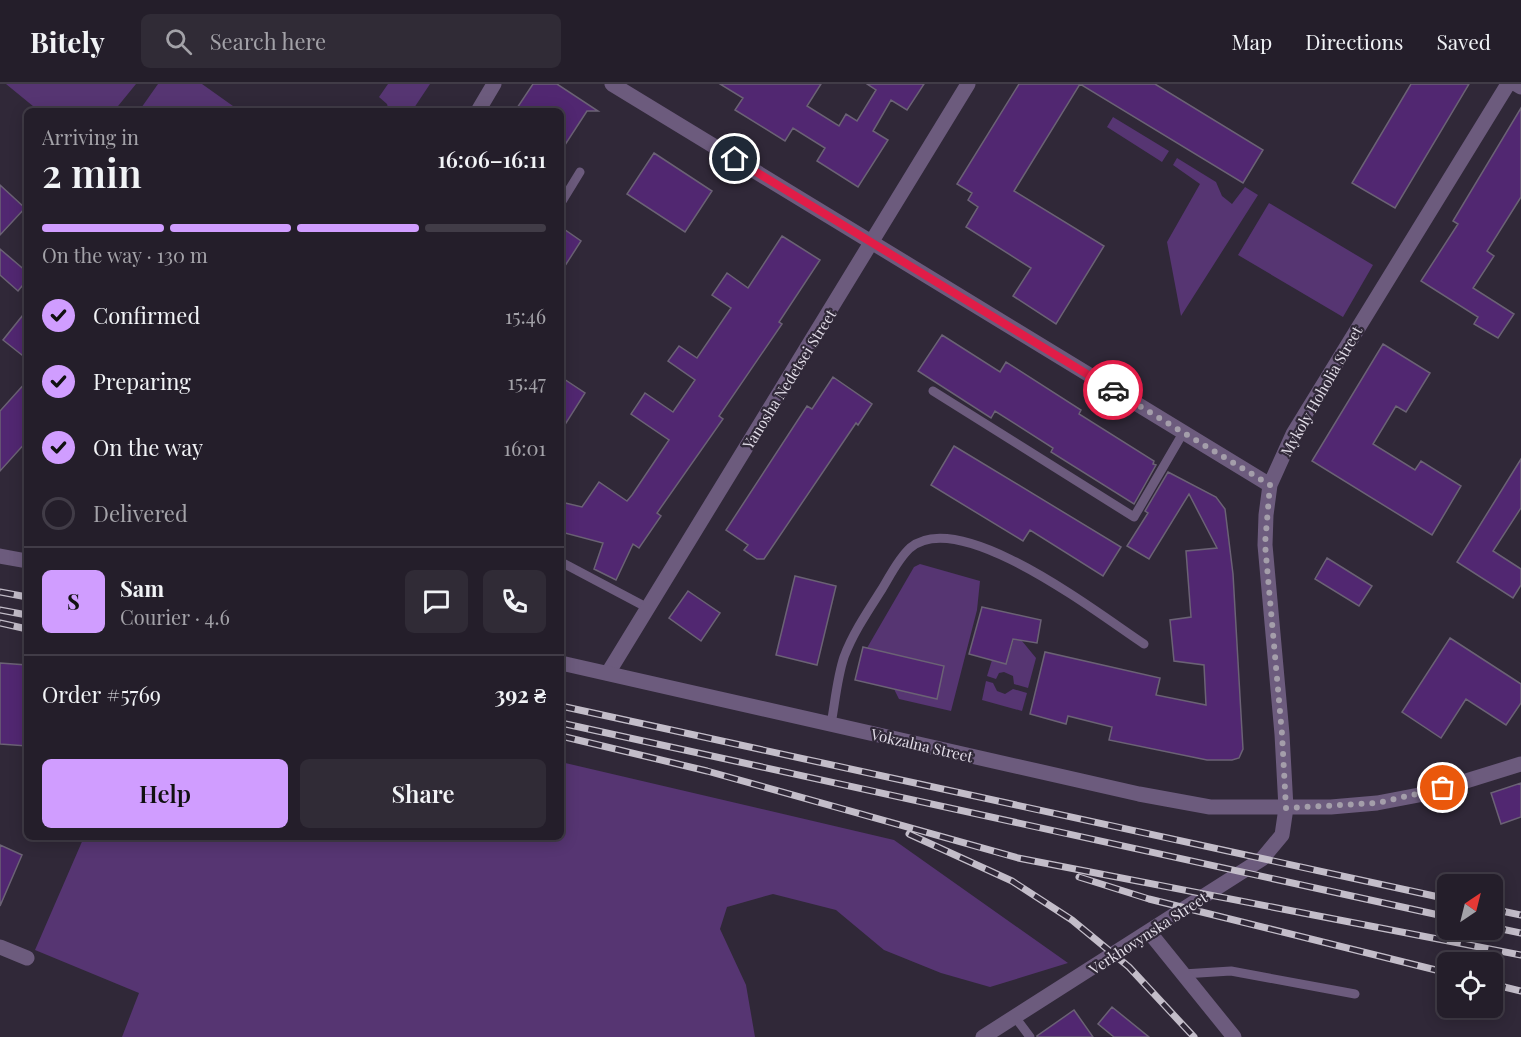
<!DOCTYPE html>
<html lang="en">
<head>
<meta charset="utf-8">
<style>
  body { margin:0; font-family:"Playfair Display",serif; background:#302b36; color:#f1f3f6; height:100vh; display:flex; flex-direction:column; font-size:22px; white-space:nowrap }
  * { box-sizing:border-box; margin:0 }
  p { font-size:20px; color:#a3a2a8 }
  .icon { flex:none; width:33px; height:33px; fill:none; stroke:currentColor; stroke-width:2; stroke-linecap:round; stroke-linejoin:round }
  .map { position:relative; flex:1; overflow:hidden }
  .panel { position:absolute; left:24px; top:24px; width:540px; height:732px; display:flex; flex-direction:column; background:#241e2a; border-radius:9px; box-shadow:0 3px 15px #0003,0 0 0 2px #413c47 }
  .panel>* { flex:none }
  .needle { width:39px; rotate:35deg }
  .controls { position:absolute; left:1437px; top:790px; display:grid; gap:12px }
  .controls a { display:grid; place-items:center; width:66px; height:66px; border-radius:9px; background:#241e2a; box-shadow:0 3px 15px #0003,0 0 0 2px #413c47; font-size:30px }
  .pin { position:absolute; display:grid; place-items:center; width:51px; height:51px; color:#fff; margin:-26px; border:3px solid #fff; border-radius:50%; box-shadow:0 2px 6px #0007 }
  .courier { position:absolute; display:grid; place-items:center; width:60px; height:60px; margin:-30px; border:4px solid #e11d48; border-radius:50%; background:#fff; color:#222; box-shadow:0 2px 8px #0007 }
  .head em { font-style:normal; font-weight:600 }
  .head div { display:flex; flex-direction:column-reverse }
  .head { display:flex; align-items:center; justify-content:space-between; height:102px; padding:0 18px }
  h1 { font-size:39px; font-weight:600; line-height:45px }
  .bar { display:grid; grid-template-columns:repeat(4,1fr); gap:9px 6px; align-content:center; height:72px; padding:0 18px }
  .bar i { height:8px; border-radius:4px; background:#413c47 }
  .bar .current { background:#d09dff }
  .bar p { grid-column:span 4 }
  .line { display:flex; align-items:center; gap:15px; padding:0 18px; border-top:2px solid #413c47 }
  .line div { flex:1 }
  .round { display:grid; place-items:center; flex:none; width:63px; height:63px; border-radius:9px; background:#302b36 }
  ol { padding:0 18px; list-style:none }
  li { display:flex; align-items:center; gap:18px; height:66px }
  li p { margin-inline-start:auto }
  li .icon { padding:6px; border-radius:50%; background:#d09dff; color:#111; stroke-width:4 }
  li:last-child { color:#a3a2a8 }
  li i { width:33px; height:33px; border:3px solid #413c47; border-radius:50% }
  .cta { display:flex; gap:12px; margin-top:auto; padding:12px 18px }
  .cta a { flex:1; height:69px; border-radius:9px; background:#d09dff; color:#111; font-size:24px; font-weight:600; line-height:69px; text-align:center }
  .cta a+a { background:#302b36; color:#f1f3f6 }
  header { display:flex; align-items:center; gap:36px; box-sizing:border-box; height:84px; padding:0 30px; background:#241e2a; border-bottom:2px solid #413c47 }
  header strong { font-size:28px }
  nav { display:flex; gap:33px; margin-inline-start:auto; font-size:21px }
  .search { width:420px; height:54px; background:#302b36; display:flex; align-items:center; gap:15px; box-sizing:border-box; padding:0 21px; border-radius:9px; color:#a3a2a8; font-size:22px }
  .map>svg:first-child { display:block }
  .green { fill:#563572 }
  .building { fill:#512771; stroke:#6b6275; stroke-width:1.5 }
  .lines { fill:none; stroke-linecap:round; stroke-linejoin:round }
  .service { stroke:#6c5b7d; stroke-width:9 }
  .minor { stroke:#6c5b7d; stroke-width:15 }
  .tertiary { stroke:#6c5b7d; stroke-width:15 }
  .rail-casing { stroke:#c3bdc9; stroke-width:7 }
  .rail { stroke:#302838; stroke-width:4.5; stroke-dasharray:14; stroke-linecap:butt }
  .done { stroke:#a49eaa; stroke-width:6; stroke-dasharray:0 10.8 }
  .route { stroke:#e11d48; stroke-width:8 }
  .labels { text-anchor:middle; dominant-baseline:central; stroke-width:4.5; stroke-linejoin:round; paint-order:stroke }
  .street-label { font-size:15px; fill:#e2dde8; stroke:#302838 }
</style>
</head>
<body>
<header>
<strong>Bitely</strong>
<div class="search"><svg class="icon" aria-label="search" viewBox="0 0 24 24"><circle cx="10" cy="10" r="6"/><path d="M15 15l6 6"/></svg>Search here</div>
<nav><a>Map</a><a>Directions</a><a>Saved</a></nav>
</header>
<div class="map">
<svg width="1521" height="953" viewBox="0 0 1521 953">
  <rect width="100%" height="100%" fill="#302838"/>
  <path class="green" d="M6,0H136L114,27H39Z
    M158,0H202L240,27H139Z
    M388,0H430L412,27H389L387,20L379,13Z
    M1113,33L1169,67L1162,78L1107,43Z
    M1177,74L1216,98L1222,112L1232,120L1245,103L1258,111L1181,232L1167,158L1200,100L1173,81Z
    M1269,119L1373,181L1343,233L1238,171Z
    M920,480L980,497L977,526L951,627L899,615L894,605L937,615L867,564L914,483Z
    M1024,537L1022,557L1036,574L1028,604L1014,600L1013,592L1004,588L999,589L996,595L987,592L992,576L1006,580L1015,551Z
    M986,597L993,599L997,607L1005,610L1013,605L1027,609L1022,627L982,616Z
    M561,678L894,756L1068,879L990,903L941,889L884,866L836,826L773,810L727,823L720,845L746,901L755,953H122L139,909L35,866L84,753H561Z"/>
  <path class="building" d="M533,0H557L598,27H587L561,67V27H515Z
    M720,0H821L807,22L839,42L846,30L857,37L876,6L867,0H924L907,26L891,16L873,47L888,56L858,103L817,77L825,64L793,44L785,57L735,26L743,14Z
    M1019,0H1080L1014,107L1104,162L1056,240L1013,212L1031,184L966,143L978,123L968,116L972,109L957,100Z
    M1080,0H1155L1263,66L1243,99Z
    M1411,0H1469L1395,124L1352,99Z
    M1521,24V113L1487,167L1494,172L1473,204L1514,230L1498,254L1474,240L1478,233L1421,197L1458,140L1453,137Z
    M654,69L712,107L685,148L627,110Z
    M0,101L25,124L0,151Z
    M561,143L581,157L561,188Z
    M782,152L820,176L779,238L782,240L719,332L723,335L657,429L661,432L639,464L633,460L616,496L594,485L603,459L561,448V418L582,423L599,398L627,417L632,411L669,356L631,330L645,309L673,328L695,296L668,277L679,262L697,274L731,224L712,211L727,189L748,204Z
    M0,165L27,188V196L18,207L0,191Z
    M27,226V275L3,256Z
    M942,251L1000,288L1006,278L1081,326L1079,330L1154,377L1153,380L1156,381L1134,420L1051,368L1053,364L995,327L991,334L918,287Z
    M1383,260L1430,289L1406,328L1396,322L1373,360L1415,386L1421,377L1461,402L1432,451L1312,377Z
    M561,293L585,309L561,347Z
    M833,293L872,320L858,341L856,339L764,475H757L744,466L748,461L726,446L807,322L812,325Z
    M27,297V357L0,387V327Z
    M954,362L1121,463L1103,492L1030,446L1023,457L931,401Z
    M1521,375V424L1493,467L1521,485V501L1513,514L1457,478Z
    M1168,388L1216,413L1225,425L1233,490L1243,665L1239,674L1232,676H1207L1109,656L1112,643L1068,632L1066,640L1030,630L1045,568L1160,594L1156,611L1206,621L1204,581L1174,577L1170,536L1191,533L1186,467L1217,464L1189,410L1149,475L1127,462L1148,429L1145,427Z
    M1327,474L1372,502L1359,522L1315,495Z
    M795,492L836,502L817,581L776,571Z
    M688,507L720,529L701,557L669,534Z
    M982,523L1041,536L1037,559L1013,555L1006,580L969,570Z
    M1450,554L1521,600V619L1506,641L1466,615L1441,654L1402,628Z
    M863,563L944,582L937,615L855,596Z
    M0,579L27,581V662L0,660Z
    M1521,699V733L1501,740L1491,709Z
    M0,761L22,771L0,822Z
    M1112,923L1149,953H1114L1098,940Z
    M1074,926L1093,953H1037V952Z"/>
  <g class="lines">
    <path class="service" d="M561,119L580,88
      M933,307L1134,433L1183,349
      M561,478L646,523
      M831,640C835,619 837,594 844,573C853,549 868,527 882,505C890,492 898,475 910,464C960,421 1101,532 1144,560
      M1183,890L1231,887L1355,910
      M1015,933L1030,953"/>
    <path class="minor" d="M612,0L1270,401
      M1516,0L1521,3
      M478,27L494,0
      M608,589L968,0
      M1286,724L1282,650L1265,461L1266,431L1270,401L1293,350L1508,0
      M1150,849L1234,953
      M0,863L27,874"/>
    <path class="tertiary" d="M0,472L27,477
      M561,579L1139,710L1210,723H1331L1377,719L1424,710L1521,680
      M983,953L1262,775L1282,751L1286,724"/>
    <defs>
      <path id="rail" d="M0,508L27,513
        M0,526L27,531
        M0,539L27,545
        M561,622L1448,815
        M561,639L1448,833
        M561,652L707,687L1018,774L1521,871
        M909,750L1012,797L1072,836L1129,883L1194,953
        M1079,793L1149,815L1448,889
        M1492,825L1521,831
        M1492,843L1521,849
        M1492,900L1521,907"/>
    </defs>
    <use href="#rail" class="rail-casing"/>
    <use href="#rail" class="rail"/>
  </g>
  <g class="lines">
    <path class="done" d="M1113,306L1270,401L1265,460L1282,650L1286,724L1377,719L1443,704"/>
    <path class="route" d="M735,75L1113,306"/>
  </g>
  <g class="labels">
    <g class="street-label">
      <text transform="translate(789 295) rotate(-58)">Yanosha Nedetsei Street</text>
      <text transform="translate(1321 307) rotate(-60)">Mykoly Hoholia Street</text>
      <text transform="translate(922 661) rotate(13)">Vokzalna Street</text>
      <text transform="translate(1148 849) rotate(-33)">Verkhovynska Street</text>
    </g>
  </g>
</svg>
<div class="controls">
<a><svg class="needle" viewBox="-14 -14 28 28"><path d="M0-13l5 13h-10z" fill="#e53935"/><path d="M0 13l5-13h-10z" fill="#a3a2a8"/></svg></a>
<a><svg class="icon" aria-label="locate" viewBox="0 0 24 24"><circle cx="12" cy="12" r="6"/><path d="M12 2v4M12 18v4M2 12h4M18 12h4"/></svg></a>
</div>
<div class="pin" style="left:1443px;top:704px;background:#ea580c"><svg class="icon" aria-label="bag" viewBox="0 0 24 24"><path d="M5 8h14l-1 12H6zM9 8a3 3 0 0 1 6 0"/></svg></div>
<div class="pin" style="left:735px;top:75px;background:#1f2937"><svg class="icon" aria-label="home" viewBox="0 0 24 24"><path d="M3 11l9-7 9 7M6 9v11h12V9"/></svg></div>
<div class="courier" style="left:1113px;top:306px"><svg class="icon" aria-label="car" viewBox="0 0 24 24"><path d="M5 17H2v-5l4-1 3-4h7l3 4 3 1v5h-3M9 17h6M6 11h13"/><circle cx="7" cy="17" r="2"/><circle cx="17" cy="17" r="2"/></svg></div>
<section class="panel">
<div class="head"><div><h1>2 min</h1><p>Arriving in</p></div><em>16:06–16:11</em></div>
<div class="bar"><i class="current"></i><i class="current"></i><i class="current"></i><i></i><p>On the way · 130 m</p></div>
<ol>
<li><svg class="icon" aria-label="check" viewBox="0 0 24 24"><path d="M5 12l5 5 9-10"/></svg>Confirmed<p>15:46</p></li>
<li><svg class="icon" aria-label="check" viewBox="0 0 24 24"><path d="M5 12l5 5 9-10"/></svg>Preparing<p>15:47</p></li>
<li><svg class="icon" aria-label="check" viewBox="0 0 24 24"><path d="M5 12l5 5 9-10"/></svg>On the way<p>16:01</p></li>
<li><i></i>Delivered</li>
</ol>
<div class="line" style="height:108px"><b class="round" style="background:#d09dff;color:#111">S</b><div><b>Sam</b><p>Courier · 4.6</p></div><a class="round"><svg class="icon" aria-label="chat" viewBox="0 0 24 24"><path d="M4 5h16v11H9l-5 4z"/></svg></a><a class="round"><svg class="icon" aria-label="phone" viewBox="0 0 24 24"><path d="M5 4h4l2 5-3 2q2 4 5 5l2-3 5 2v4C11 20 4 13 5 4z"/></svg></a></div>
<div class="line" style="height:78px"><div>Order #5769</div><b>392 ₴</b></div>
<div class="cta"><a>Help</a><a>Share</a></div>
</section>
</div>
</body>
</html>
